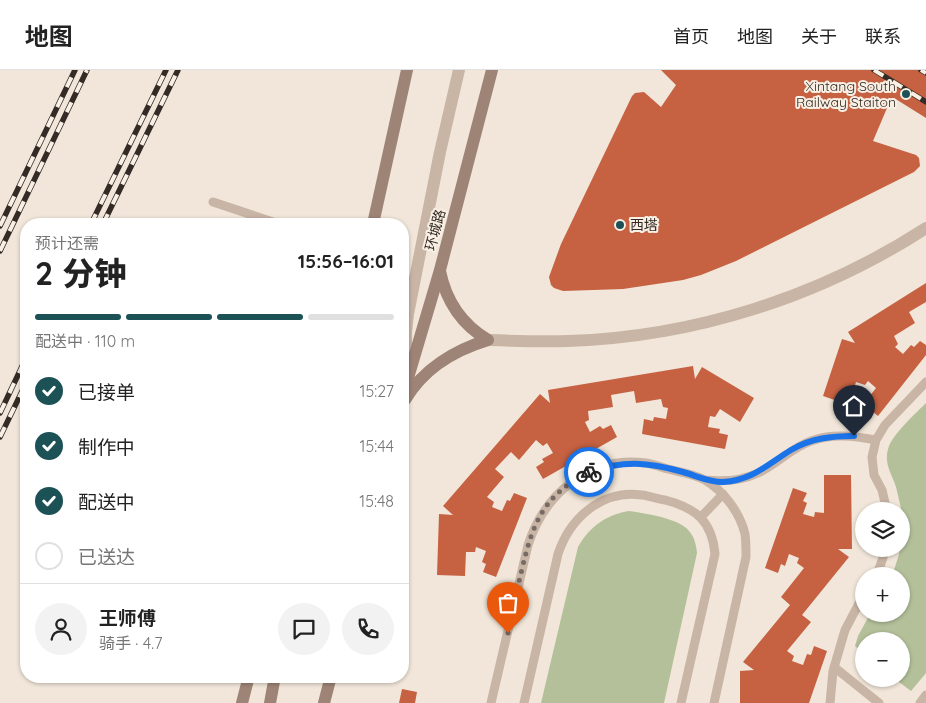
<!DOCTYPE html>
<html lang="zh">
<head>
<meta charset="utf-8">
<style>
  body { margin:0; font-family:Quicksand,"Noto Sans SC",sans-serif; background:#f2f2f2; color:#222; height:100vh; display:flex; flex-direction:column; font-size:19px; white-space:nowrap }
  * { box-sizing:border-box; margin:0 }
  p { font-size:16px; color:#767676 }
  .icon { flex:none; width:28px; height:28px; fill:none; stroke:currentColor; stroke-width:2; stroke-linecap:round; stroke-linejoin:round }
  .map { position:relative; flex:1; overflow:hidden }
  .drawer { position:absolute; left:20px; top:148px; width:389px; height:465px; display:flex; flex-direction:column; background:#fff; border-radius:20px; box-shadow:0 1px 4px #0004 }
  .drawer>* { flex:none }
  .controls { position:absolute; left:855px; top:432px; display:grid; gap:10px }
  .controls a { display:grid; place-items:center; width:55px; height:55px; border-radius:50%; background:#fff; box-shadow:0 1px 4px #0004; font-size:25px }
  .pin { position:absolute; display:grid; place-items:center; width:42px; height:42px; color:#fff; margin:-51px -21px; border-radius:50% 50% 50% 0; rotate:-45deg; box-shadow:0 0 5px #0007 }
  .pin .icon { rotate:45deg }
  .courier { position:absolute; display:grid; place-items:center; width:50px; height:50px; margin:-25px; border:4px solid #1a73e8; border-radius:50%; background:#fff; color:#222; box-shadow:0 1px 6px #0007 }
  .summary em { font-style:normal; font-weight:800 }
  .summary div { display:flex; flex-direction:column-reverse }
  .summary { display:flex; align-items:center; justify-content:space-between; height:85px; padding:0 15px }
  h1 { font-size:32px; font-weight:800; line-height:38px }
  .bar { display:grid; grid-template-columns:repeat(4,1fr); gap:8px 5px; align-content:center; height:60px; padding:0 15px }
  .bar i { height:6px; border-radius:4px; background:#e0e0e0 }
  .bar .active { background:#1c5256 }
  .bar p { grid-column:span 4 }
  .line { display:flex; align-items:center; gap:12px; padding:0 15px; border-top:1px solid #e0e0e0 }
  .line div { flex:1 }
  .round { display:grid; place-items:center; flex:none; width:52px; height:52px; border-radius:26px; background:#f2f2f2 }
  ol { padding:0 15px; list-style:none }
  li { display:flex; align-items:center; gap:15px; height:55px }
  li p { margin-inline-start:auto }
  li .icon { padding:5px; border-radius:50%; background:#1c5256; color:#fff; stroke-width:4 }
  li:last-child { color:#767676 }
  li i { width:28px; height:28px; border:2px solid #e0e0e0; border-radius:50% }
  header { display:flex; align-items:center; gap:30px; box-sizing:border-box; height:70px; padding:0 25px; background:#fff; border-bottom:1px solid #e0e0e0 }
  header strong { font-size:24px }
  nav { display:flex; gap:28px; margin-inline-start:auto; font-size:18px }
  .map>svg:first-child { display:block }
  .green { fill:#b3c099 }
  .building { fill:#c66242 }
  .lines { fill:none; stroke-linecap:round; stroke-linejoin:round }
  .service { stroke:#c9b5a5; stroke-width:9 }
  .tertiary { stroke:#c9b5a5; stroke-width:12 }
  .secondary { stroke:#9d8476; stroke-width:12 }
  .rail-casing { stroke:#352b26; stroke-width:5.5 }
  .rail { stroke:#f9f0e5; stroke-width:4; stroke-dasharray:11; stroke-linecap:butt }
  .done { stroke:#776c65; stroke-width:5; stroke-dasharray:0 9 }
  .route { stroke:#1a73e8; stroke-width:6 }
  .poi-dot { fill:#1c5256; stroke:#f9f0e5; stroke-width:2 }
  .labels { text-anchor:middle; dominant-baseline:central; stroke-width:4; stroke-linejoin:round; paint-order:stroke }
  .poi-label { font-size:14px; fill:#352b26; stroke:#f9f0e5; text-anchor:end }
  .street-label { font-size:14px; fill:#352b26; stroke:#f9f0e5 }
</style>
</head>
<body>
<header>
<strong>地图</strong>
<nav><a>首页</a><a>地图</a><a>关于</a><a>联系</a></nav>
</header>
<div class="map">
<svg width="926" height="633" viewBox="0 0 926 633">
  <rect width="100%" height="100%" fill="#f1e6d9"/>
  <path class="green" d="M926,333V603L911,621L895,609H901V571H864V583L855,576L858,566L870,544H901V506H892C899,486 906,464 902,443C900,434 898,425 896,417C891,402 883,393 889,376C895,362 915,344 926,333Z
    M629,441C639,442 647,444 657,446C680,452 695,457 697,483L664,633H541L578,477C590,456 606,445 629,441Z"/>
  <path class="building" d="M661,0H926V48L894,28L890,31L873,71L916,85L919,88L920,96L914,102L736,191L701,205L683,210L623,219L563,221L554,218L551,215L549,207L561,174L632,26L635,23L644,22L661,37L676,15Z
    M926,213V232L909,242L915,253L894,266L898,274L895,277L903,284L911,275L914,277L920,271L926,275V285L878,346L867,337L872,330L869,327L876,318L868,311L865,315L856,312L849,335L823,326L842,269L855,273L848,262Z
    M693,296L695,309L702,297L754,328L740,352L720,339L715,347L710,346L708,357L720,359L719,363L728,365L725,379L642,364L644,349L653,351L654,347L666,349L668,338L663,337L661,329L636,333L634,321L611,325L613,337L588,341L589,350L585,352L590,362L600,356L603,359L611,355L617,367L543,409L536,397L544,392L542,389L553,383L547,373L543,376L536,370L519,390L511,382L495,399L504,407L487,427L494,432L492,437L502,441L507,430L510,431L514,423L527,428L496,507L483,502L486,494L482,492L486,481L476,477L475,482H466L465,506L437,505L439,444L453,445L443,436L540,324L550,333L548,320Z
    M824,405H851L852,479H838L849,487L802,545L811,552L787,581L794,586L792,591L803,595L807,584L811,585L814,576L827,581L809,633H740V601L754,600L743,592L790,535L781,527L804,498L797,493L799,488L789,484L785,496L781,494L778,503L765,498L793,418L807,423L803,431L807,433L803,444L814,447L815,442L824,443Z
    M402,619L417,622L415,633H399Z"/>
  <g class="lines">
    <path class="service" d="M213,132L279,154
      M705,410C724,412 741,411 758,403C777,394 791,378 811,371C832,363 854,366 876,370
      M887,441L882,420L874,405L872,387L876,370L885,355L926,312
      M701,447L723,424
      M875,506L879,499L886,479
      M834,597L879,633
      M491,633L528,475C545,423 589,386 646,393C653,394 661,397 668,399C680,402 694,404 705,410C724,421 740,443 745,464C746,471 746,480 746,487L714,633
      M524,633L558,484C570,448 602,419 642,425C650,426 657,429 665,430C696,438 712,451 715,484L681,633
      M830,633L833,601L845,560L864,524
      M920,633L926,625"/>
    <path class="tertiary" d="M488,270C515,271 541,272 568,271C694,267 820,227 926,158
      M406,307V262L408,244L440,82L459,0"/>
    <path class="secondary" d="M373,154L407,0
      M440,201C446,231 461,254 488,270
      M402,328L440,200L492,0
      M405,330C423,299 455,280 488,270
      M242,633L249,606
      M270,633L275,606
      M324,633L331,606"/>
    <defs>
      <path id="rail" d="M874,0L926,32
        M921,0L926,3
        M91,154L166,0
        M103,154L178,0
        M0,156L75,0
        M0,181L87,0
        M0,343L26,288
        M0,367L26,313"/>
    </defs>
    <use href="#rail" class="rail-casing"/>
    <use href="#rail" class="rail"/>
  </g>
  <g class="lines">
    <path class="done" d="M508,563C512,541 517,520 522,499C533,452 544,425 589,402"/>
    <path class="route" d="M589,402C624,390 648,392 683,402C697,406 708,412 723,412C753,410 768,394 791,380C811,368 832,366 854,366"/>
  </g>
  <g class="poi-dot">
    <circle cx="906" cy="24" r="5"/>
    <circle cx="620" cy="155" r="5"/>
  </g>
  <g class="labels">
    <g class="poi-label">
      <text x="896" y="16">Xintang South<tspan x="896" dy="16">Railway Staiton</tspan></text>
      <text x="630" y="155" text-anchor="start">西塔</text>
    </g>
    <g class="street-label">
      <text transform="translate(435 160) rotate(-75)">环城路</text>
    </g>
  </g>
</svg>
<div class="controls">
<a><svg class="icon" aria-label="layers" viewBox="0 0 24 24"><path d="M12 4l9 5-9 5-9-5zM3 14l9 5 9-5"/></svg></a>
<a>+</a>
<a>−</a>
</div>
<div class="pin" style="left:508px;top:563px;background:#ea580c"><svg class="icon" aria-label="bag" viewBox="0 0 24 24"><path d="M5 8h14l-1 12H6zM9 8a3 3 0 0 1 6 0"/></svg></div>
<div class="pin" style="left:854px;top:366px;background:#1f2937"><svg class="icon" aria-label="home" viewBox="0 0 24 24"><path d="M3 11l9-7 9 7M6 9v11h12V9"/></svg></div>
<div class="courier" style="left:589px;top:402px"><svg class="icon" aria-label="bike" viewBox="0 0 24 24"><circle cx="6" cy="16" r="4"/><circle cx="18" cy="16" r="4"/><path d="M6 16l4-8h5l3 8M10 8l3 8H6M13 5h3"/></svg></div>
<section class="drawer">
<div class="summary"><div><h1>2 分钟</h1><p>预计还需</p></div><em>15:56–16:01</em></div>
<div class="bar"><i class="active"></i><i class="active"></i><i class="active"></i><i></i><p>配送中 · 110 m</p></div>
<ol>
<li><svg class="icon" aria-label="check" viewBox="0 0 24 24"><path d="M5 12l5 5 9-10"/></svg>已接单<p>15:27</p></li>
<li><svg class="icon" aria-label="check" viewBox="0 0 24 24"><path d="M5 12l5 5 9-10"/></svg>制作中<p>15:44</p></li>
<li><svg class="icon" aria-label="check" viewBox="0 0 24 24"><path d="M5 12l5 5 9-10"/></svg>配送中<p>15:48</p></li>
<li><i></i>已送达</li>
</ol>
<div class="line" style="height:90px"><a class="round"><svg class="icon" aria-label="person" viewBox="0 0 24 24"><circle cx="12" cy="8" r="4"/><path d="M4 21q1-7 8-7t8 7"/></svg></a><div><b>王师傅</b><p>骑手 · 4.7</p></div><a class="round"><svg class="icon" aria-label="chat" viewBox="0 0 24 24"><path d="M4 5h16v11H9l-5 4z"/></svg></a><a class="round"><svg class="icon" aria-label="phone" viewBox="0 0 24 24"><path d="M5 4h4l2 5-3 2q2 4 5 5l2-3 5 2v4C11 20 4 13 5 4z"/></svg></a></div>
</section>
</div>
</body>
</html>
